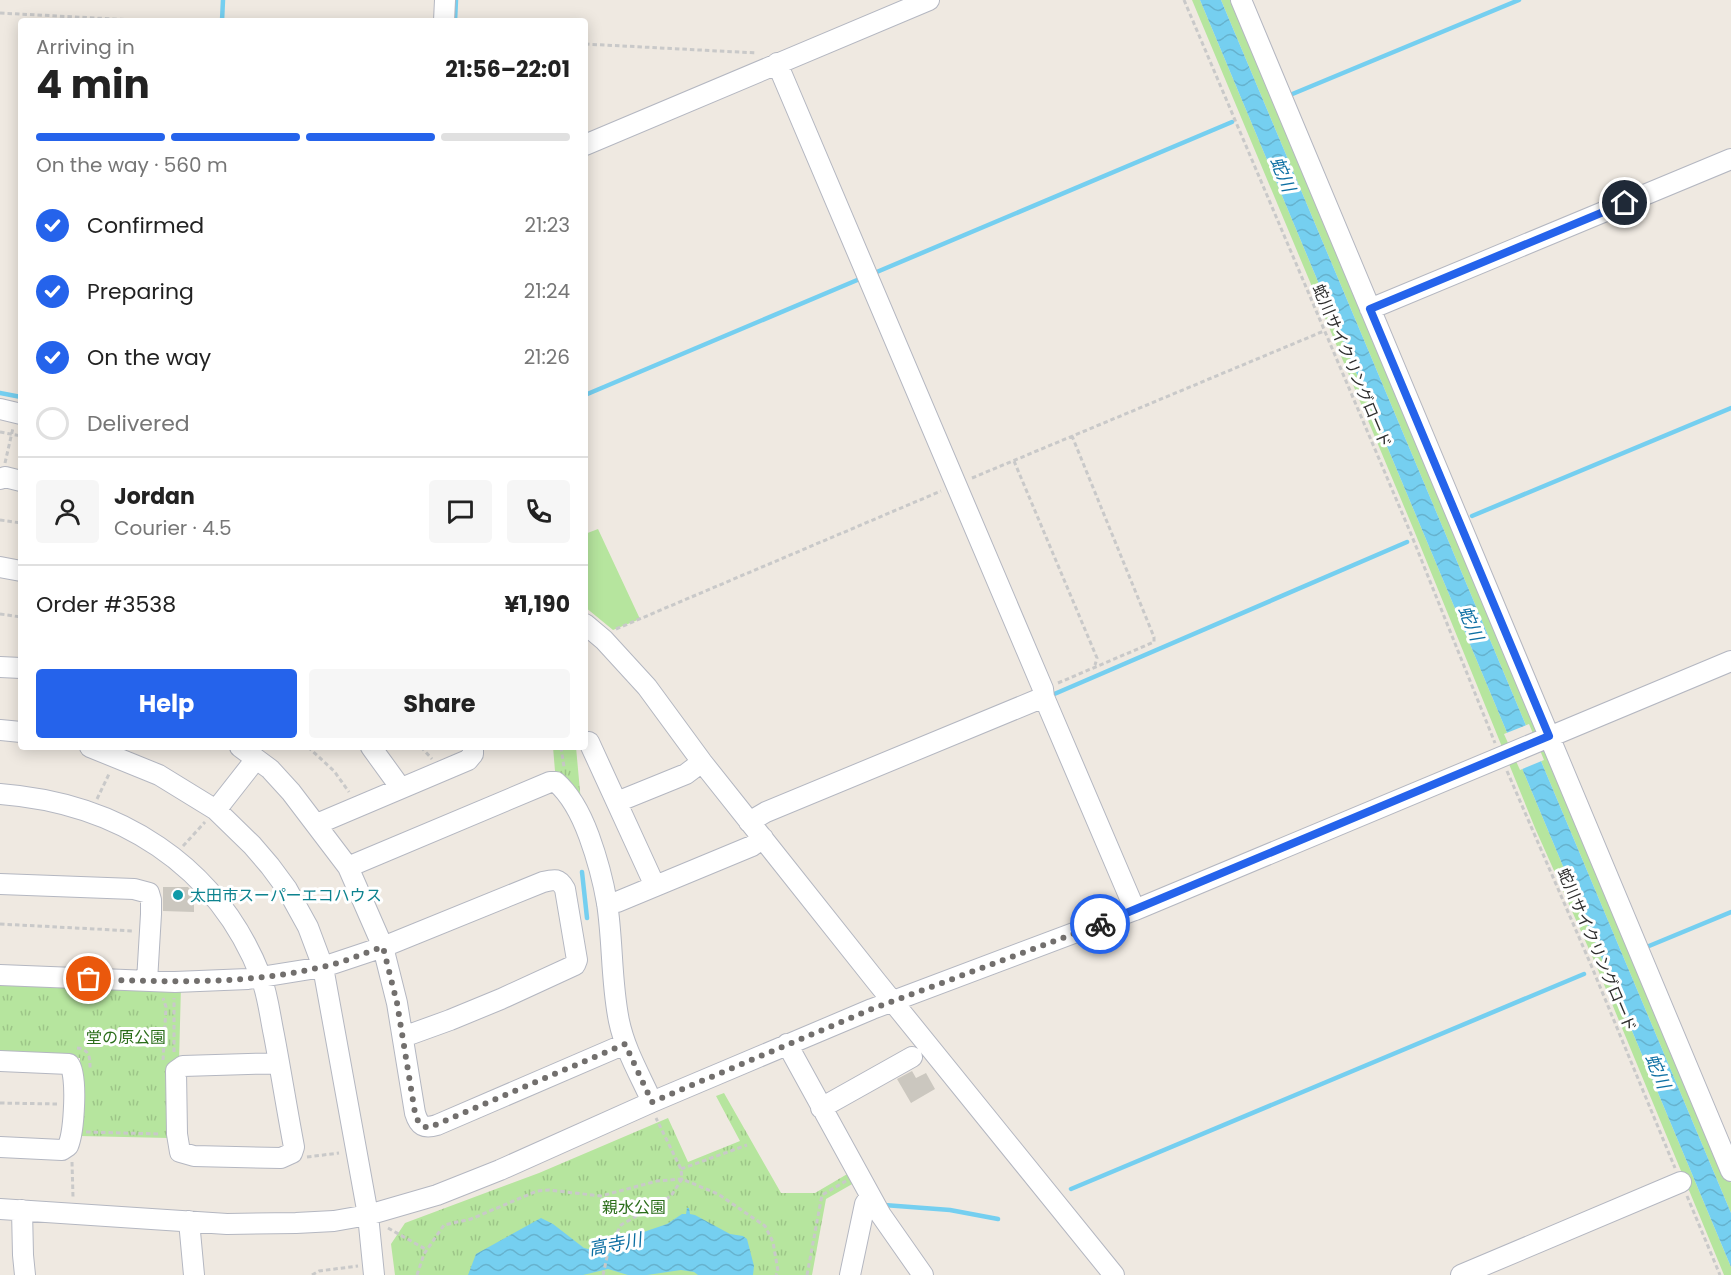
<!DOCTYPE html>
<html lang="en">
<head>
<meta charset="utf-8">
<style>
  body { margin:0; font-family:Poppins,"Noto Sans JP",sans-serif; background:#f6f6f6; color:#222; height:100vh; display:flex; flex-direction:column; font-size:22px; white-space:nowrap }
  * { box-sizing:border-box; margin:0 }
  p { font-size:20px; color:#767676 }
  .icon { flex:none; width:33px; height:33px; fill:none; stroke:currentColor; stroke-width:2; stroke-linecap:round; stroke-linejoin:round }
  .map { position:relative; flex:1; overflow:hidden }
  .sheet { position:absolute; left:18px; top:18px; width:570px; height:732px; display:flex; flex-direction:column; background:#fff; border-radius:6px; box-shadow:0 3px 15px #0003 }
  .sheet>* { flex:none }
  .pin { position:absolute; display:grid; place-items:center; width:51px; height:51px; color:#fff; margin:-26px; border:3px solid #fff; border-radius:50%; box-shadow:0 2px 6px #0007 }
  .courier { position:absolute; display:grid; place-items:center; width:60px; height:60px; margin:-30px; border:4px solid #2563eb; border-radius:50%; background:#fff; color:#222; box-shadow:0 2px 8px #0007 }
  .overview em { font-style:normal; font-weight:700 }
  .overview div { display:flex; flex-direction:column-reverse }
  .overview { display:flex; align-items:center; justify-content:space-between; height:102px; padding:0 18px }
  h1 { font-size:39px; font-weight:700; line-height:45px }
  .bar { display:grid; grid-template-columns:repeat(4,1fr); gap:9px 6px; align-content:center; height:72px; padding:0 18px }
  .bar i { height:8px; border-radius:4px; background:#e0e0e0 }
  .bar .current { background:#2563eb }
  .bar p { grid-column:span 4 }
  .line { display:flex; align-items:center; gap:15px; padding:0 18px; border-top:2px solid #e0e0e0 }
  .line div { flex:1 }
  .round { display:grid; place-items:center; flex:none; width:63px; height:63px; border-radius:6px; background:#f6f6f6 }
  ol { padding:0 18px; list-style:none }
  li { display:flex; align-items:center; gap:18px; height:66px }
  li p { margin-inline-start:auto }
  li .icon { padding:6px; border-radius:50%; background:#2563eb; color:#fff; stroke-width:4 }
  li:last-child { color:#767676 }
  li i { width:33px; height:33px; border:3px solid #e0e0e0; border-radius:50% }
  .primary-button { display:flex; gap:12px; margin-top:auto; padding:12px 18px }
  .primary-button a { flex:1; height:69px; border-radius:6px; background:#2563eb; color:#fff; font-size:24px; font-weight:700; line-height:69px; text-align:center }
  .primary-button a+a { background:#f6f6f6; color:#222 }
  .map>svg:first-child { display:block }
  .grass { fill:#b6e59e }
  .park { fill:url(#park-tufts) }
  .water { fill:url(#water-waves) }
  .pier { fill:#efe9e1 }
  .lines { fill:none; stroke-linecap:round; stroke-linejoin:round }
  .stream { stroke:#75cff0; stroke-width:4.5 }
  .building { fill:#cbc7bf }
  .minor-casing { stroke:#b4b7c1; stroke-width:22 }
  .path { stroke:#c9c9c9; stroke-width:3; stroke-dasharray:4.5 3; stroke-linecap:butt }
  .minor { stroke:#fff; stroke-width:20 }
  .done { stroke:#726f6d; stroke-width:6; stroke-dasharray:0 10.8 }
  .route { stroke:#2563eb; stroke-width:8 }
  .culture-dot { fill:#0f9aa8; stroke:#fff; stroke-width:2 }
  .labels { text-anchor:middle; dominant-baseline:central; stroke-width:6; stroke-linejoin:round; paint-order:stroke }
  .street-label { font-size:16px; fill:#2e2e2e; stroke:#fff }
  .culture-label { font-size:16px; fill:#0d838f; stroke:#fff; text-anchor:start }
  .park-label { font-size:16px; fill:#2c6e1b; stroke:#fff }
  .water-label { font-size:18px; font-style:italic; fill:#0d6fa3; stroke:#fff }
</style>
</head>
<body>
<div class="map">
<svg width="1731" height="1275" viewBox="0 0 1731 1275">
  <defs>
    <pattern id="park-tufts" width="24" height="20" patternUnits="userSpaceOnUse" patternTransform="scale(1.5)"><rect width="24" height="20" fill="#b6e59e"/><path d="M3 7l-1-3M5 7V3M7 7l1-3M15 17l-1-3M17 17v-4M19 17l1-3" fill="none" stroke="#9dc588"/></pattern>
    <pattern id="water-waves" width="16" height="10" patternUnits="userSpaceOnUse" patternTransform="scale(1.5)"><rect width="16" height="10" fill="#75cff0"/><path d="M0 5q4-4 8 0t8 0" fill="none" stroke="#66b2ce"/></pattern>
  </defs>
  <rect width="100%" height="100%" fill="#efe9e1"/>
  <path class="grass" d="M1192,0H1200L1731,1267V1275H1724L1596,965L1535,828L1413,528Z
    M1221,0H1235L1731,1183V1213Z
    M598,529L640,619L613,630L585,607V534Z"/>
  <path class="park" d="M553,747H576L581,802L555,771Z
    M0,980L181,986L179,1062L171,1063L169,1138L79,1136L80,1058L0,1054Z
    M724,1093L781,1193H815L849,1173L854,1183L826,1199L812,1275H395L391,1244L405,1223L539,1173L668,1118L688,1162L740,1141L716,1096Z"/>
  <path class="water" d="M1200,0H1221L1731,1213V1267Z
    M687,1208H689L690,1214L695,1215L730,1234L743,1236L747,1239L754,1266L753,1275H698L694,1272L681,1270L647,1275H628L608,1269L583,1275H468L476,1254L541,1218L553,1224L584,1248L606,1253L618,1251L626,1245L632,1236L667,1224L682,1214H686Z"/>
  <path class="pier" d="M1529,724L1544,760L1520,770L1504,734Z"/>
  <g class="lines">
    <path class="stream" d="M222,21L223,0
      M455,21L456,0
      M1290,95L1519,0
      M872,274L1232,122
      M0,393L21,397
      M585,395L862,278
      M1472,516L1731,408
      M1052,695L1407,542
      M582,872L587,918
      M1649,946L1731,912
      M1071,1189L1584,974
      M884,1205L950,1210L998,1219"/>
  </g>
  <path class="building" d="M163,887H188L194,894V912L163,911Z
    M912,1071L916,1078L926,1073L935,1089L911,1103L897,1079Z"/>
  <g class="lines">
    <defs>
      <path id="minor" d="M1241,0L1731,1171
        M444,21L445,0
        M777,63L1043,689L1044,697L1135,910
        M585,145L929,0
        M1370,309L1731,159
        M0,409L21,414
        M0,479L5,477L21,481
        M0,567L21,571
        M585,624L604,640L647,687L702,762L876,981L1114,1275
        M0,667L21,668
        M0,730L21,732
        M589,742L655,886
        M90,747L159,775L216,810L252,845L270,866L287,889L308,927L323,967L368,1215L374,1275
        M240,747L270,769L291,792L348,867L383,947L397,1003L415,1113C419,1126 424,1129 437,1125L625,1044
        M371,747L400,787
        M0,794C118,803 217,864 261,977C268,996 270,1016 274,1035C281,1072 287,1110 294,1147L292,1153L281,1158L194,1156L180,1152L177,1134L176,1071L183,1066L279,1063
        M617,802L686,774L702,762
        M216,810L256,759
        M749,822L766,812L1044,697
        M317,824L468,760L473,754V747
        M348,867L550,782H556C572,796 582,817 589,836C597,858 603,880 607,903C613,942 611,982 619,1021C625,1050 640,1075 652,1102
        M0,884L134,889L149,893L151,900V914L147,981
        M607,904L617,902L752,846L763,838
        M0,975L175,982L248,979L323,967L383,947L543,882C555,879 559,878 565,889L577,960L575,965L501,999L450,1020L403,1037
        M787,1044L881,1215L923,1275
        M0,1061L69,1064C78,1074 74,1132 68,1146L62,1150L0,1147
        M821,1108L912,1057
        M0,1209L227,1224L296,1223L334,1221L368,1215L437,1195L500,1170L652,1102L872,1009L1135,910L1731,661
        M22,1210L23,1255L25,1275
        M189,1221L194,1275
        M850,1275L865,1204L870,1196
        M1461,1275L1681,1182"/>
    </defs>
    <use href="#minor" class="minor-casing"/>
    <path class="path" d="M1184,0L1411,534L1495,743
      M0,13L152,21
      M585,44L757,53
      M0,432L21,436
      M1014,461L1097,658L1095,665
      M5,463L13,428
      M972,478L1324,331
      M0,520L21,523
      M0,614L21,617
      M616,629L941,491
      M1058,683L1154,642V637L1072,436
      M308,747L334,771L349,792
      M421,747L432,759
      M561,747L564,767
      M1507,771L1591,965L1675,1168
      M97,799L110,772
      M183,846L205,822
      M0,924L133,931
      M77,1048C90,1049 90,1058 90,1069
      M174,1052V998
      M163,1060L166,1007L163,998
      M0,1103L58,1104
      M86,1132L160,1134
      M307,1157L339,1153
      M72,1162L73,1197
      M681,1169L747,1145
      M1687,1196L1720,1275
      M388,1228L427,1250
      M312,1275L319,1271L358,1266
      M417,1275L424,1254L444,1225L471,1219L537,1191L549,1190L601,1196L657,1181L682,1179L718,1194L765,1226L773,1242L778,1271L776,1275
      M603,1275L609,1248L621,1225L671,1196L682,1179L681,1169L656,1118
      M807,1275L822,1195L846,1181"/>
    <use href="#minor" class="minor"/>
  </g>
  <g class="lines">
    <path class="done" d="M89,979C167,982 246,985 322,967C343,963 363,953 383,947L397,1003L415,1113C417,1121 420,1125 428,1128L625,1044L652,1102L872,1009L1100,924"/>
    <path class="route" d="M1100,924L1549,736L1370,309L1625,203"/>
  </g>
  <circle class="culture-dot" cx="178" cy="895" r="6"/>
  <g class="labels">
    <g class="street-label">
      <text transform="translate(1352 366) rotate(67)">蛇川サイクリングロード</text>
      <text transform="translate(1597 950) rotate(67)">蛇川サイクリングロード</text>
    </g>
    <g class="culture-label">
      <text x="190" y="895">太田市スーパーエコハウス</text>
    </g>
    <g class="park-label">
      <text x="126" y="1037">堂の原公園</text>
      <text x="634" y="1207">親水公園</text>
    </g>
    <g class="water-label">
      <text transform="translate(1283 174) rotate(67)">蛇川</text>
      <text transform="translate(1471 623) rotate(67)">蛇川</text>
      <text transform="translate(1658 1071) rotate(67)">蛇川</text>
      <text transform="translate(615 1244) rotate(-11)">高寺川</text>
    </g>
  </g>
</svg>
<div class="pin" style="left:89px;top:979px;background:#ea580c"><svg class="icon" aria-label="bag" viewBox="0 0 24 24"><path d="M5 8h14l-1 12H6zM9 8a3 3 0 0 1 6 0"/></svg></div>
<div class="pin" style="left:1625px;top:203px;background:#1f2937"><svg class="icon" aria-label="home" viewBox="0 0 24 24"><path d="M3 11l9-7 9 7M6 9v11h12V9"/></svg></div>
<div class="courier" style="left:1100px;top:924px"><svg class="icon" aria-label="bike" viewBox="0 0 24 24"><circle cx="6" cy="16" r="4"/><circle cx="18" cy="16" r="4"/><path d="M6 16l4-8h5l3 8M10 8l3 8H6M13 5h3"/></svg></div>
<section class="sheet">
<div class="overview"><div><h1>4 min</h1><p>Arriving in</p></div><em>21:56–22:01</em></div>
<div class="bar"><i class="current"></i><i class="current"></i><i class="current"></i><i></i><p>On the way · 560 m</p></div>
<ol>
<li><svg class="icon" aria-label="check" viewBox="0 0 24 24"><path d="M5 12l5 5 9-10"/></svg>Confirmed<p>21:23</p></li>
<li><svg class="icon" aria-label="check" viewBox="0 0 24 24"><path d="M5 12l5 5 9-10"/></svg>Preparing<p>21:24</p></li>
<li><svg class="icon" aria-label="check" viewBox="0 0 24 24"><path d="M5 12l5 5 9-10"/></svg>On the way<p>21:26</p></li>
<li><i></i>Delivered</li>
</ol>
<div class="line" style="height:108px"><a class="round"><svg class="icon" aria-label="person" viewBox="0 0 24 24"><circle cx="12" cy="8" r="4"/><path d="M4 21q1-7 8-7t8 7"/></svg></a><div><b>Jordan</b><p>Courier · 4.5</p></div><a class="round"><svg class="icon" aria-label="chat" viewBox="0 0 24 24"><path d="M4 5h16v11H9l-5 4z"/></svg></a><a class="round"><svg class="icon" aria-label="phone" viewBox="0 0 24 24"><path d="M5 4h4l2 5-3 2q2 4 5 5l2-3 5 2v4C11 20 4 13 5 4z"/></svg></a></div>
<div class="line" style="height:78px"><div>Order #3538</div><b>¥1,190</b></div>
<div class="primary-button"><a>Help</a><a>Share</a></div>
</section>
</div>
</body>
</html>
